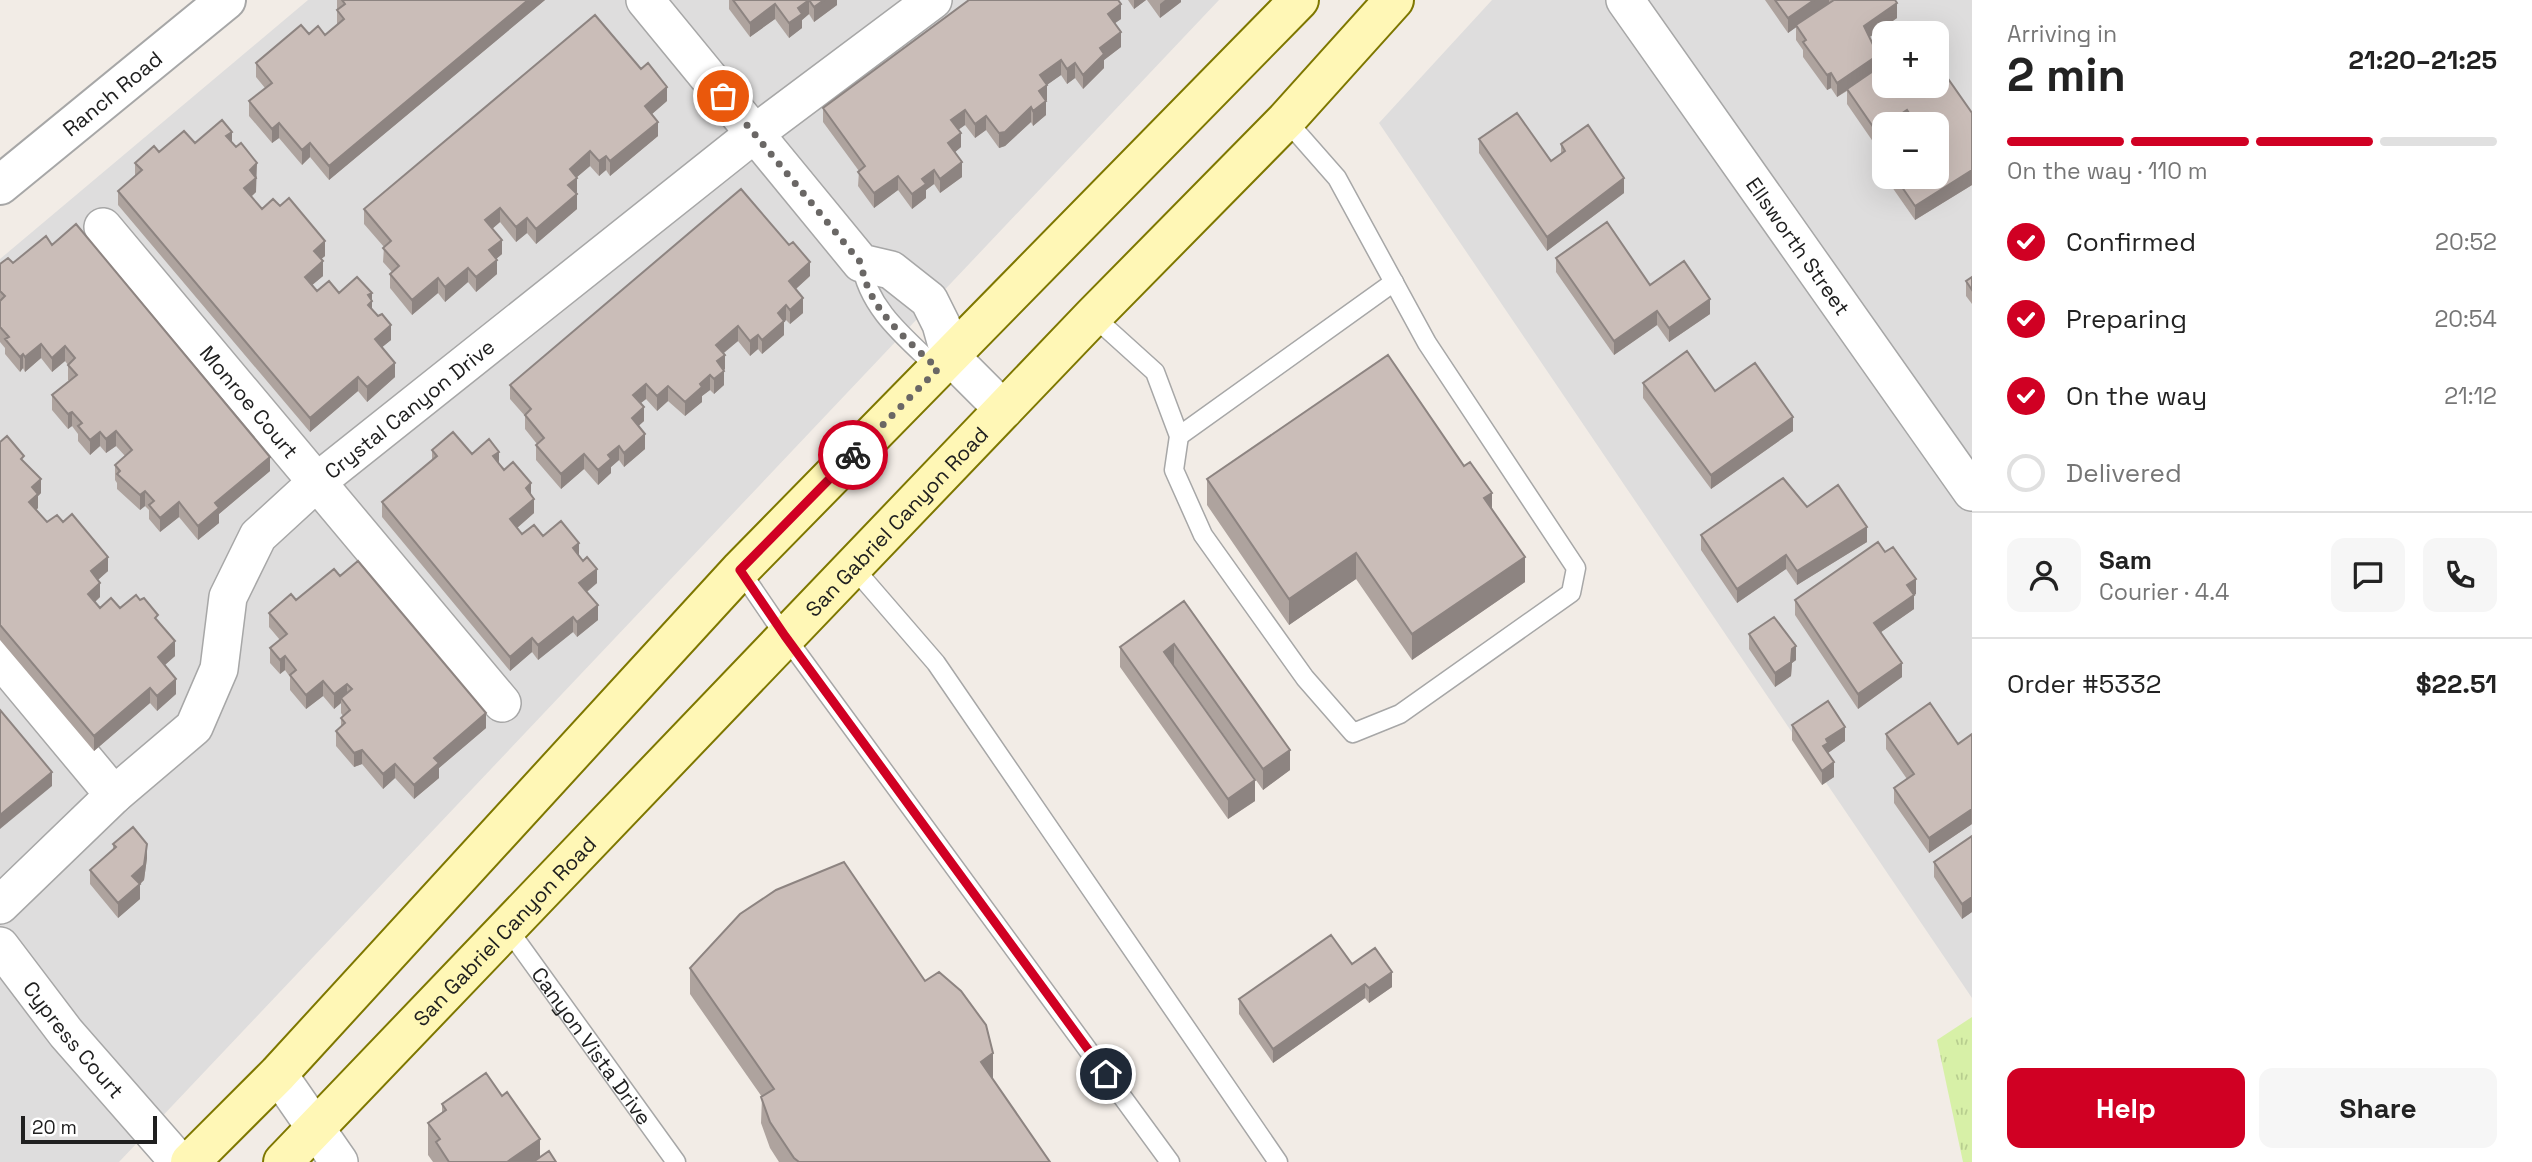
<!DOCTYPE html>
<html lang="en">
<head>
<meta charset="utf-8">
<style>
  body { margin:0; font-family:"Space Grotesk",sans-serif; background:#f6f6f6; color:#222; height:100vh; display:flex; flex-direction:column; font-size:26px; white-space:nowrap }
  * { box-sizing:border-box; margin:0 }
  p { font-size:23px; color:#767676 }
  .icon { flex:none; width:38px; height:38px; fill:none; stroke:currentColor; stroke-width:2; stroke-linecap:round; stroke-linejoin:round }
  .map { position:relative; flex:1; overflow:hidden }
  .panel { display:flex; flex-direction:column; background:#fff; width:560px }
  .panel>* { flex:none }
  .controls { position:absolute; left:1872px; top:21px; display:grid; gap:14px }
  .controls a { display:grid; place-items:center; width:77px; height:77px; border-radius:14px; background:#fff; box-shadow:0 7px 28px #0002; font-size:35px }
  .scale { position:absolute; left:21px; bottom:18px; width:136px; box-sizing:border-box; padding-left:7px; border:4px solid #202020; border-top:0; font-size:19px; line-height:24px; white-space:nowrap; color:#202020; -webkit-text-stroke:5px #fff; paint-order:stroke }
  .pin { position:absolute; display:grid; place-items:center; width:60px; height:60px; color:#fff; margin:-30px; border:4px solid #fff; border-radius:50%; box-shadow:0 2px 7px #0007 }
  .courier { position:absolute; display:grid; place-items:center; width:70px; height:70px; margin:-35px; border:5px solid #d00023; border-radius:50%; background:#fff; color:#222; box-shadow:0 2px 9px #0007 }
  .overview em { font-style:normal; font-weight:700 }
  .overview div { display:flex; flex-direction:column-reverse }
  .overview { display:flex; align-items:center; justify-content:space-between; height:119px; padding:0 35px }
  h1 { font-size:46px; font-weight:700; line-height:52px }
  .bar { display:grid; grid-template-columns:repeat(4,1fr); gap:10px 7px; align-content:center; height:84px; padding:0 35px }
  .bar i { height:9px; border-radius:5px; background:#e0e0e0 }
  .bar .selected { background:#d00023 }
  .bar p { grid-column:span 4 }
  .line { display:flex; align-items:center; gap:18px; padding:0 35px; border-top:2px solid #e0e0e0 }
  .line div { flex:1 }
  .round { display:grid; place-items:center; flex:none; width:74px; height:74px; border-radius:14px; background:#f6f6f6 }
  ol { padding:0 35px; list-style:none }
  li { display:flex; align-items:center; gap:21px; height:77px }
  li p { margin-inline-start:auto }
  li .icon { padding:7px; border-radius:50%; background:#d00023; color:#fff; stroke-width:4 }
  li:last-child { color:#767676 }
  li i { width:38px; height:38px; border:4px solid #e0e0e0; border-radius:50% }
  .action { display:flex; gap:14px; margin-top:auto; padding:14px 35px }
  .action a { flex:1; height:80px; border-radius:14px; background:#d00023; color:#fff; font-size:28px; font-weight:700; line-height:80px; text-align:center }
  .action a+a { background:#f6f6f6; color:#222 }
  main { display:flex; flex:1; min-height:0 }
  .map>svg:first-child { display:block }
  .residential { fill:#dedddd; fill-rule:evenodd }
  .grass { fill:url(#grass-tufts) }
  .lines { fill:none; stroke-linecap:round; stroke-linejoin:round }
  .service-casing { stroke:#a7a7a7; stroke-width:21 }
  .minor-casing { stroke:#a7a7a7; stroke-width:40 }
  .tertiary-casing { stroke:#a7a7a7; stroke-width:42 }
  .secondary-casing { stroke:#7e7700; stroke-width:42 }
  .service { stroke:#fff; stroke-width:18 }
  .minor { stroke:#fff; stroke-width:37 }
  .tertiary { stroke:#fff; stroke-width:38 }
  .secondary { stroke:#fff7b6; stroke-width:38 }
  .wall { fill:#aea39e }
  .shaded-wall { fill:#8d8481 }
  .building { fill:#cabdb8; stroke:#8d8481; stroke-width:2 }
  .done { stroke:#6a6765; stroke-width:7; stroke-dasharray:0 12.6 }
  .route { stroke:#d00023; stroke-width:9 }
  .labels { text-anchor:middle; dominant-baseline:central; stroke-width:5; stroke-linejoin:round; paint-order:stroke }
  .street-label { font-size:21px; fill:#202020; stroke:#fff }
</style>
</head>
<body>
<main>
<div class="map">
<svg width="1972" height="1162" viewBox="0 0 1972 1162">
  <defs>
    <pattern id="grass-tufts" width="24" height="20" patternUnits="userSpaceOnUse" patternTransform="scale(1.75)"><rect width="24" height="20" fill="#d7f0a7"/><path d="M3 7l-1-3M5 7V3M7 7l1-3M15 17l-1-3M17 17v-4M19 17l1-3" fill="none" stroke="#b8ce8f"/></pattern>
  </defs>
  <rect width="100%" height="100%" fill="#f2ece6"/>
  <path class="residential" d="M308,0H1219L119,1162H0V259Z
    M1492,0H1972V998L1379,123ZM1885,33H1937V86H1885ZM1885,124H1937V177H1885Z"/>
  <path class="grass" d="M1972,1017V1162H1963L1937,1040Z"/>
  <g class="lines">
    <defs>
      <g id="service">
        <path d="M861,263C868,309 906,338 938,369"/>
        <path d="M1093,316L1155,372L1179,436L1174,470L1203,535L1305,678L1353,733L1400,714L1571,593L1576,568L1427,343L1337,178L1286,120"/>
        <path d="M1179,436L1394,282"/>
        <path d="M853,567L936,663L1278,1162"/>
        <path d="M740,570L785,636L1170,1162"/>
        <path id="s1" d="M508,929L676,1162"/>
      </g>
      <g id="minor">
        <path d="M645,0L861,263L891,270L929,300L941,324L950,356L1004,410"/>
        <path id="s2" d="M1625,0L1972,492"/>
        <path id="s3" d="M103,227L502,703"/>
        <path d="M0,658L114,795"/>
        <path id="s4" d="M0,905L114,795L194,727L219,669L228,597L258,536L318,481L754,134L933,0"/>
        <path id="s5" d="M0,946L66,1033L179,1162"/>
        <path d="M278,1074L339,1162"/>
      </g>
      <g id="tertiary">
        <path id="s6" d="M0,185L226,0"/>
      </g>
      <g id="secondary">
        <path d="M190,1162L278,1074L740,570L1299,0"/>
        <path id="s7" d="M283,1162L1093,316L1286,120L1394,0"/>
      </g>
    </defs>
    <use href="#service" class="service-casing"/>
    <use href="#minor" class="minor-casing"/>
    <use href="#tertiary" class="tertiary-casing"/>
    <use href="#secondary" class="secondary-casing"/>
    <use href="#service" class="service"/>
    <use href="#minor" class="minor"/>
    <use href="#tertiary" class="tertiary"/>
    <use href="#secondary" class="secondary"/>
  </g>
  <path class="wall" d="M337,0H545L329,180L310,157L302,165L279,138L272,143L249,116V101L265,88L256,77V63L309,34L325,35L337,25Z
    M729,0H837V5L814,22L809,14L802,20V28L789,38L775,19L750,37L729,9Z
    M969,0H1119L1121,19L1115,23L1121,47L1104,60V68L1083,89L1075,78L1067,84L1061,75L1046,85V115L1033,126L1031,122L1005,146L999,148L986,130L975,138L965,125L958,130L961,147L955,152L962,177L940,193L934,184L926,190V198L912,209L898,190L874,208L858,186L859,171L823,122V108Z
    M1128,0H1146L1134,9Z
    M1147,0H1181V2L1160,18Z
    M1765,0H1895L1897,18L1869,37L1885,86L1972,113V185L1915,220L1878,167V153L1885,148V177H1937V124H1885L1876,146L1847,104V91L1837,97L1831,88L1827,90L1803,57V50L1796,40V27L1788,33Z
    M667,101L652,114L658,136L610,176L606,170L599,176L590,166L577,177V192L576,193L577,209L536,244L527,233L516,242L500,222L492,229L502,254L496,259L497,274L476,292L468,282L445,302L438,293L412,315L390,288V274L392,272L383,262L384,247L364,224V209Z
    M1479,139L1551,161L1561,154V144L1624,193L1547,251L1479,153Z
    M232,142L257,177L256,178V192L251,197L262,209L325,256L321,259L323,276L312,285L317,291L339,293L372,300V310L391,340L382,347L395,377L367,402L358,391L310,432L118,205V191L135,177V163L159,152L195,143Z
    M52,245L270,471L219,514V523L198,540L179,517L160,532L149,519V510L145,506L140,510L117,489V483L115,480V465L125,456L116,446L106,453L100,446L90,455L78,441V434L72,426L68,429L52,410V395L69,381L68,380V365L65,361L52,372L41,358L25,372L23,368L20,372L5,354V348L0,342V264L13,263Z
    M1556,258L1710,314L1669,342L1657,325L1614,355L1556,272Z
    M810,276L796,289L803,313L790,324L786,320L784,322V335L762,354L758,349L750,356L738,341L724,353L725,369L724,370V385L714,394L710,390L702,396V402L685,416L668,401L657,411L646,399L641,403L644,421L638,426L645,449L624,467L619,460L611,467V473L598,485L584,469L561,489L536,460V445L537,444L525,429V416L510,399V385Z
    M1972,277V304L1966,296V281Z
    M1643,383L1715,391L1793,431L1711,489L1643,398Z
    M0,442L24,462L41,493L38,496V508L36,510L47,522L108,571L98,580L100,597L95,602L100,608H120L158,622L175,656L165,665L176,694L157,711L150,703L94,751L0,640Z
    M432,450L472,454L499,463L531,495L534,513L517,528L522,534L543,536L579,556L597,583L587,592L598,620L577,637L573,632L538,660L532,652L510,671L382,517V502L432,460Z
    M1207,479L1492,508L1525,582L1412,660L1356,579L1289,625L1207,505Z
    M1807,507L1867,542L1797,585L1786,569L1737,603L1701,550V535Z
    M340,576L486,728L439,768V778L414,799L395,778L383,789L362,764L354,767L336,746V731L341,727V718L343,716L341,713V703L334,709L323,696L306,709L290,690V677L285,670L280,674L270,663V648L280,640L269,627V613L296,600Z
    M1916,594L1914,595V609L1881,632L1902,677L1858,709L1795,615V600Z
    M1184,601L1290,770L1263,790L1174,665L1173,666L1255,801L1228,819L1120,667V647Z
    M1749,634L1796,660L1792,663L1791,676L1775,687L1749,649Z
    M1792,725L1845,741L1828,753L1834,777L1822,785L1792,740Z
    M1886,734L1958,744L1972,734V824L1929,853L1894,803V788L1907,779L1886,749Z
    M1972,836V912L1962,919L1934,877V862Z
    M113,844L147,858L144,880L140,884V899L118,918L90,884V870L113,850Z
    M1352,964L1392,987L1369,1003L1365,998L1273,1063L1239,1014V999Z
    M690,968L925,981L1050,1162H779L770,1148L761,1123L762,1097L690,994Z
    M442,1104L540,1157L556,1162H433L428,1155V1123L442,1113Z"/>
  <path class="shaded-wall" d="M528,0H545L329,180V166Z
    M809,0V14L802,20V28L789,38V23L798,8Z
    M824,0H837V5L814,22V7Z
    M1134,0H1146L1134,9Z
    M1165,0H1181V2L1160,18V4Z
    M1814,0H1829V4L1788,33V18Z
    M1897,3V18L1864,41V26Z
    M775,4V19L750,37V23Z
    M1121,4V19L1108,28V14Z
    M1121,32V47L1104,60V68L1083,89V75L1100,48Z
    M1878,55V69L1837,97V83Z
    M1061,60V75L1040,90V75Z
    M1075,63V78L1067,84V69Z
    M1831,73V88L1827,90V75Z
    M1047,85V100L1039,106V91Z
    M667,87V101L645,120V106Z
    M1046,101V115L1033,126V111Z
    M1031,107V122L1005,146L999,148V133Z
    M965,110V125L951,135V120Z
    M1907,110V124H1886Z
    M986,116V130L975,138V124Z
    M658,122V136L610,176V161Z
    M279,123V138L272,143V129Z
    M1885,125V140L1876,146V131Z
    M232,132V146L226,136Z
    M961,133V147L948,158V143Z
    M310,143V157L302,165V150Z
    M590,151V166L570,183V169Z
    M606,156V170L599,176V161Z
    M962,162V177L940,193V179Z
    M257,163L256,192L244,203V188L250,170Z
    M934,170V184L926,190V198L912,209V194L922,179Z
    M1972,170V185L1915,220V206Z
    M898,176V190L874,208V193Z
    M577,178V192L568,199V185Z
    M1624,178V193L1547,251V237Z
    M577,194V209L536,244V229Z
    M500,208V222L485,235V220Z
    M527,218V233L516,242V227Z
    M502,240V254L489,265V250Z
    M325,241V256L314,265V251Z
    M497,260V274L476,292V277Z
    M323,261V276L305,291V277Z
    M810,262V276L789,295V281Z
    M468,268V282L445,302V287Z
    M438,278V293L412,315V300Z
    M372,293V315L368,319V295Z
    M803,298V313L790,324V310Z
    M1710,299V314L1669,342V328Z
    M786,305V320L784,322V335L762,354V340L778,313Z
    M1657,311V325L1614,355V341Z
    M391,325V340L375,353V339Z
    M738,326V341L716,359V345Z
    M758,335V349L750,356V341Z
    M41,344V358L25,372V357Z
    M65,346V361L52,372V358Z
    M23,354V368L20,372V357Z
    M725,355V369L717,376V361Z
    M395,363V377L367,402V387Z
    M724,371V385L714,394V379Z
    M710,375V390L702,396V402L685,416V402L700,384Z
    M358,377V391L310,432V418Z
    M646,384V399L633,409V395Z
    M668,386V401L657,411V396Z
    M644,407V421L632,432V418Z
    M72,412V426L68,429V414Z
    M1793,417V431L1711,489V475Z
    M116,431V446L106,453V439Z
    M100,432V446L90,455V440Z
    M645,434V449L624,467V453Z
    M619,446V460L611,467V473L598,485V470L608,455Z
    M499,452V466L493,456Z
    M584,454V469L561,489V474Z
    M270,457V471L219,514V523L198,540V526L215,503Z
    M41,479V493L38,496V508L29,516V502L32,487Z
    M531,483V498L526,488Z
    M145,491V506L140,510V495Z
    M1492,493V519L1484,498Z
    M534,499V513L510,534V519Z
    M179,502V517L160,532V518Z
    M1867,527V542L1797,585V571Z
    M579,543V558L573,548Z
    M1356,553V579L1289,625V599Z
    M1786,555V569L1737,603V589Z
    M108,557V571L91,586V571Z
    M1525,557V582L1412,660V634Z
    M597,569V583L579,598V583Z
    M1916,579V594L1907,599V585Z
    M100,583V597L88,608V594Z
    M1914,595V609L1874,637V623Z
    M598,605V620L577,637V622Z
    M573,617V632L538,660V645Z
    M532,638V652L510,671V657Z
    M175,641V656L158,671V657Z
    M1174,644V665L1164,673V652Z
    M1796,646V660L1792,663L1791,676L1775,687V673L1792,649Z
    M285,656V670L280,674V660Z
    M1902,663V677L1858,709V694Z
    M176,679V694L157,711V696Z
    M323,681V696L306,709V695Z
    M347,684V698H341V703L334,709V694Z
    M150,688V703L94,751V736Z
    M486,713V728L439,768V778L414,799V785L434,758Z
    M1845,727V741L1828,753L1823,746L1826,739Z
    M362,750V764L354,767V753Z
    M1290,750V770L1263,790V769Z
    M1834,762V777L1822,785V771Z
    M395,764V778L383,789V774Z
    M52,772V786L0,829V815Z
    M1255,780V801L1228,819V799Z
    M1972,809V824L1929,853V838Z
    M147,844V858L144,880L137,887L140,884V899L118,918V903L132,876Z
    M1972,897V912L1962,919V904Z
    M1392,972V987L1369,1003V988Z
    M1365,984V998L1273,1063V1049Z
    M993,1053V1079L981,1088V1062Z
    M540,1139V1162H507Z"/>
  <path class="building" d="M342,0H528L329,166L310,143L302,150L279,123L272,129L249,101L272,83L256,63L301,25L309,34L318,26L325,35L344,19L337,10L345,4Z
    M733,0H809L798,8L802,14L789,23L775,4L750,23Z
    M809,0H824L814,7Z
    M969,0H1118L1121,4L1108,14L1121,32L1100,48L1104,54L1083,75L1075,63L1067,69L1061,60L1040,75L1047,85L1039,91L1046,101L1033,111L1031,107L1005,132L999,133L986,116L975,124L965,110L951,120L961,133L948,143L962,162L940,179L934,170L922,179L926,184L912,194L898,176L874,193L858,172L865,166L823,108Z
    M1775,0H1814L1788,18Z
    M1834,0H1895L1897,3L1864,26L1878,55L1837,83L1831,73L1827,75L1803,42L1806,40L1796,25Z
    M595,15L641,69L648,63L667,87L645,106L658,122L610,161L606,156L599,161L590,151L570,169L577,178L568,185L577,194L536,229L527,218L516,227L500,208L485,220L502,240L489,250L497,260L476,277L468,268L445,287L438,278L412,300L390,274L399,266L383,248L391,241L364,209Z
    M1885,63V86H1937V63L1972,113V170L1915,206L1895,177H1937V124H1921L1917,118L1914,121L1907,110L1876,131L1847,89Z
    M1517,113L1551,161L1565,151L1561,144L1588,125L1624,178L1547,237L1479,139Z
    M222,120L232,132L226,136L236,147L241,143L257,163L250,170L256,178L244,188L262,209L273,199L280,206L289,198L325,241L314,251L323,261L305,277L317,291L329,281L339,293L357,277L372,293L368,295L372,301L368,305L378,316L382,314L391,325L375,339L395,363L367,387L358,377L310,418L118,191L142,170L135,163L154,146L159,152L184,131L195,143Z
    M1885,148V162L1878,153Z
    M741,189L789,245L793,242L810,262L789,281L803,298L790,310L786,305L778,313L784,321L762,340L758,335L750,341L738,326L716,345L725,355L717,361L724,371L714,379L710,375L700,384L702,387L685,402L668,386L657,396L646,384L633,395L644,407L632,418L645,434L624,453L619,446L608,455L611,459L598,470L584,454L561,474L536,445L544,438L525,415L531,409L510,385Z
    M1607,222L1650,285L1684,261L1710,299L1669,328L1657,311L1614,341L1556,258Z
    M76,224L270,457L215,503L219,508L198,526L179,502L160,518L149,505L154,501L145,491L140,495L117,474L120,471L115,465L132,450L116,431L106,439L100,432L90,440L78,426L82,423L72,412L68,414L52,395L77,375L68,365L75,358L65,346L52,358L41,344L25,357L23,354L20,357L5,339L9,337L0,327V301L5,296L0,291V264L8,258L13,263L46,236L52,245Z
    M1972,277V290L1966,281Z
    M1687,351L1715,391L1755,363L1793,417L1711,475L1643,383Z
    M1388,355L1464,466L1470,462L1492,493L1484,498L1525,557L1412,634L1356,553L1289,599L1207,479Z
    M453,432L472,454L489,439L499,452L493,456L504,470L513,462L531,483L526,488L534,499L510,519L522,534L534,525L543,536L561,521L579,543L573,548L583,561L587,557L597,569L579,583L598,605L577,622L573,617L538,645L532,638L510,657L382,502L437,456L432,450Z
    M7,436L24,456L21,459L41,479L32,487L38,494L29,502L47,522L57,515L63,522L72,514L108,557L91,571L100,583L88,594L100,608L111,598L120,608L136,595L140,600L144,598L158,615L155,618L175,641L158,657L176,679L157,696L150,688L94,736L0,625V442Z
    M1783,478L1807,507L1838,485L1867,527L1797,571L1786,555L1737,589L1701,535Z
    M1878,542L1885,552L1893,547L1916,579L1907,585L1914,595L1874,623L1902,663L1858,694L1795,600Z
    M358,561L486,713L434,758L439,763L414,785L395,764L383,774L362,750L354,753L336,731L345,723L341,718L350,710L341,698L352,689L347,684L334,694L323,681L306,695L290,675L296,670L285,656L280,660L270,648L287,634L269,613L291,594L296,600L334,569L340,576Z
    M1184,601L1290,750L1263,769L1174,644L1164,652L1255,780L1228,799L1120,647Z
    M1774,617L1796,646L1792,649L1791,662L1775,673L1749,634Z
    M1828,701L1845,727L1826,739L1828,743L1823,746L1834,762L1822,771L1792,725Z
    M1930,703L1958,744L1972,734V809L1929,838L1894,788L1914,774L1886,734Z
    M0,710L52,772L0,815Z
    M133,827L147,844L144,865L132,876L140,884L118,903L90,870L116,847L113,844Z
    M1972,836V897L1962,904L1934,862Z
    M844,862L925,981L939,972L961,991L986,1025L993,1053L981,1062L1050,1162H799L794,1158L770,1122L761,1097L774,1089L690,968L740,914L776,890Z
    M1331,935L1352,964L1375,948L1392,972L1369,988L1365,984L1273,1049L1239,999Z
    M486,1073L502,1096L507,1092L540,1139L507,1162H449L436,1142L440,1139L428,1123L446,1110L442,1104Z
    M549,1151L556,1162H533Z"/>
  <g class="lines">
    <path class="done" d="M723,96L861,263C868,310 906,338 938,369L853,455"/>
    <path class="route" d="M853,455L740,570L785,636L1106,1074"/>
  </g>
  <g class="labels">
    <g class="street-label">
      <text stroke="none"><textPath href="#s6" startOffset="145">Ranch Road</textPath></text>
      <text stroke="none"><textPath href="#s2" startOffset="301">Ellsworth Street</textPath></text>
      <text stroke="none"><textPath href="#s3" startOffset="228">Monroe Court</textPath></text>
      <text stroke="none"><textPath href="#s4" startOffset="665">Crystal Canyon Drive</textPath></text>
      <text stroke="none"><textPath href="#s7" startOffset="887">San Gabriel Canyon Road</textPath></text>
      <text stroke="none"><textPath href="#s7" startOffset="320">San Gabriel Canyon Road</textPath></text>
      <text stroke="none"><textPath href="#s5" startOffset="119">Cypress Court</textPath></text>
      <text stroke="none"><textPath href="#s1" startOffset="144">Canyon Vista Drive</textPath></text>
    </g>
  </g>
</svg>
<div class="controls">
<a>+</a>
<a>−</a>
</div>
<div class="scale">20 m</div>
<div class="pin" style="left:723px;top:96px;background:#ea580c"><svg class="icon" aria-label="bag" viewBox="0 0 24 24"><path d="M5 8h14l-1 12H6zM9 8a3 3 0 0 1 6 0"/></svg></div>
<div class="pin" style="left:1106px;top:1074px;background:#1f2937"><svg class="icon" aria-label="home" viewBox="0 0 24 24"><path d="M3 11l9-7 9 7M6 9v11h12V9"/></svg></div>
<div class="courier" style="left:853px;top:455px"><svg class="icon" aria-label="bike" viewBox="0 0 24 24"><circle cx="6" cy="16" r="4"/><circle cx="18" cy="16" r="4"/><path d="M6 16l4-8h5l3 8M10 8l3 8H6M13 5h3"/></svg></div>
</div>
<section class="panel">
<div class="overview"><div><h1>2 min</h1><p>Arriving in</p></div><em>21:20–21:25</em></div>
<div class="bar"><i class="selected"></i><i class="selected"></i><i class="selected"></i><i></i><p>On the way · 110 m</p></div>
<ol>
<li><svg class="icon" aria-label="check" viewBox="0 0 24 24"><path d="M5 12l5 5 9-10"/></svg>Confirmed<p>20:52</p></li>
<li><svg class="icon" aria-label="check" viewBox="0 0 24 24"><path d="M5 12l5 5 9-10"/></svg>Preparing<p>20:54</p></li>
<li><svg class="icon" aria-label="check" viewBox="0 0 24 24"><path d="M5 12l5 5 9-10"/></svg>On the way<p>21:12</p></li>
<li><i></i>Delivered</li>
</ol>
<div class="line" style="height:126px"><a class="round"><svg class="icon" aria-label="person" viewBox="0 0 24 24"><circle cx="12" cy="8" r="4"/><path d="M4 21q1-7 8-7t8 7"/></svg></a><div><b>Sam</b><p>Courier · 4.4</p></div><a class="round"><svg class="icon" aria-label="chat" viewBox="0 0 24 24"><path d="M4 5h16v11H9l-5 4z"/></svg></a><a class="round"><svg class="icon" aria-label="phone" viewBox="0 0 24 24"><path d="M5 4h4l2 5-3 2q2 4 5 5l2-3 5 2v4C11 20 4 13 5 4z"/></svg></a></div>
<div class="line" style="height:91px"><div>Order #5332</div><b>$22.51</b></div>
<div class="action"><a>Help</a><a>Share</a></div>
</section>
</main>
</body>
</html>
